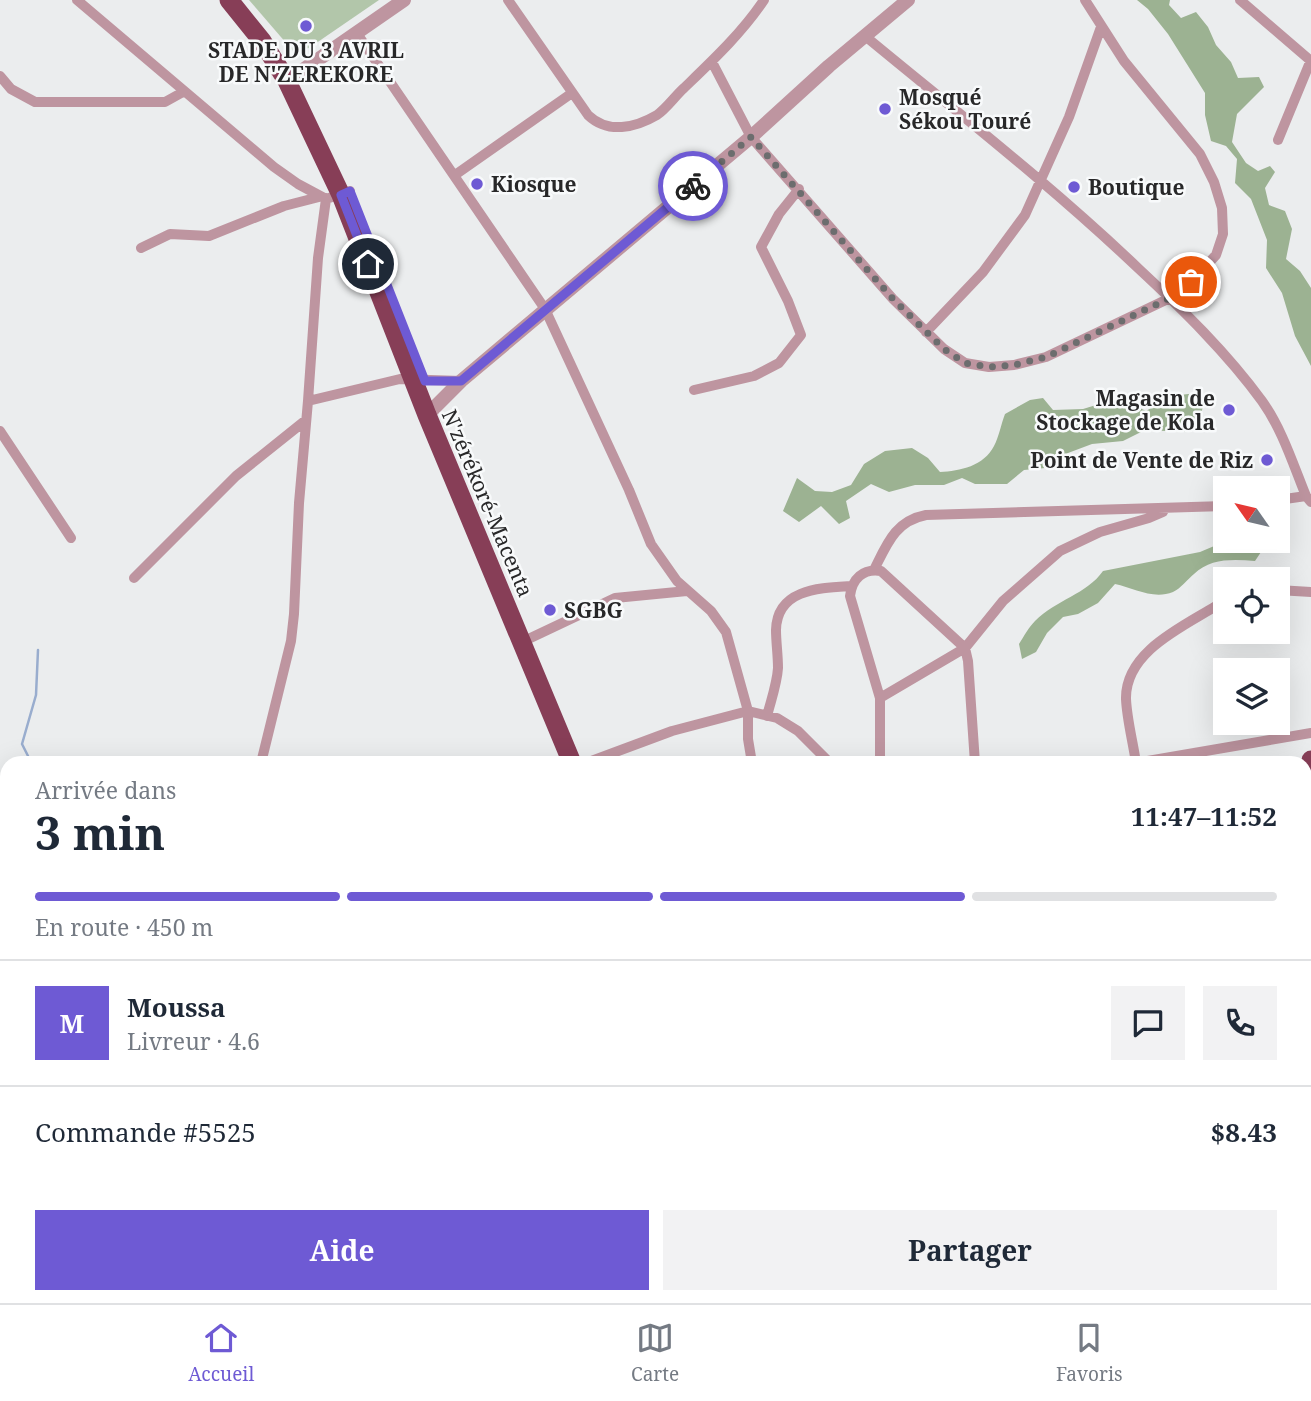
<!DOCTYPE html>
<html lang="fr">
<head>
<meta charset="utf-8">
<style>
  body { margin:0; font-family:"Noto Serif",serif; background:#f2f2f3; color:#1f2937; height:100vh; display:flex; flex-direction:column; font-size:26px; white-space:nowrap }
  * { box-sizing:border-box; margin:0 }
  p { font-size:23px; color:#747a83 }
  .icon { flex:none; width:38px; height:38px; fill:none; stroke:currentColor; stroke-width:2; stroke-linecap:round; stroke-linejoin:round }
  .map { position:relative; flex:1; overflow:hidden }
  .sheet { position:absolute; left:0px; top:756px; width:1312px; height:548px; display:flex; flex-direction:column; background:#fff; border-radius:21px 21px 0 0; box-shadow:0 7px 28px #0002 }
  .sheet>* { flex:none }
  .needle { width:46px; rotate:304deg }
  .buttons { position:absolute; left:1213px; top:476px; display:grid; gap:14px }
  .buttons a { display:grid; place-items:center; width:77px; height:77px; border-radius:0px; background:#fff; box-shadow:0 7px 28px #0002; font-size:35px }
  .pin { position:absolute; display:grid; place-items:center; width:60px; height:60px; color:#fff; margin:-30px; border:4px solid #fff; border-radius:50%; box-shadow:0 2px 7px #0007 }
  .courier { position:absolute; display:grid; place-items:center; width:70px; height:70px; margin:-35px; border:5px solid #6e5ad4; border-radius:50%; background:#fff; color:#222; box-shadow:0 2px 9px #0007 }
  .headline em { font-style:normal; font-weight:700 }
  .headline div { display:flex; flex-direction:column-reverse }
  .headline { display:flex; align-items:center; justify-content:space-between; height:119px; padding:0 35px }
  h1 { font-size:46px; font-weight:700; line-height:52px }
  .bar { display:grid; grid-template-columns:repeat(4,1fr); gap:10px 7px; align-content:center; height:84px; padding:0 35px }
  .bar i { height:9px; border-radius:5px; background:#e0e1e3 }
  .bar .active { background:#6e5ad4 }
  .bar p { grid-column:span 4 }
  .line { display:flex; align-items:center; gap:18px; padding:0 35px; border-top:2px solid #e0e1e3 }
  .line div { flex:1 }
  .round { display:grid; place-items:center; flex:none; width:74px; height:74px; border-radius:0px; background:#f2f2f3 }
  .action { display:flex; gap:14px; margin-top:auto; padding:14px 35px }
  .action a { flex:1; height:80px; border-radius:0px; background:#6e5ad4; color:#fff; font-size:28px; font-weight:700; line-height:80px; text-align:center }
  .action a+a { background:#f2f2f3; color:#1f2937 }
  .dock { display:flex; justify-content:space-around; align-items:center; height:98px; border-top:2px solid #e0e1e3; background:#fff; font-size:19px; color:#747a83 }
  .dock a { display:grid; justify-items:center; gap:4px }
  .dock .active { color:#6e5ad4 }
  .map>svg:first-child { display:block }
  .green { fill:#b2c6aa }
  .forest { fill:#9cb292 }
  .lines { fill:none; stroke-linecap:round; stroke-linejoin:round }
  .stream { stroke:#99adce; stroke-width:2.5 }
  .minor { stroke:#be95a0; stroke-width:10 }
  .tertiary { stroke:#be95a0; stroke-width:14 }
  .trunk { stroke:#873e57; stroke-width:19 }
  .done { stroke:#6c6d6e; stroke-width:7; stroke-dasharray:0 12.6 }
  .route { stroke:#6e5ad4; stroke-width:9 }
  .poi-dot { fill:#6e5ad4; stroke:#f8fafb; stroke-width:2.5 }
  .labels { text-anchor:middle; dominant-baseline:central; stroke-width:5; stroke-linejoin:round; paint-order:stroke }
  .poi-label { font-size:21px; font-weight:bold; fill:#282829; stroke:#f8fafb; text-anchor:start }
  .street-label { font-size:21px; fill:#282829; stroke:#f8fafb }
</style>
</head>
<body>
<div class="map">
<svg width="1311" height="1303" viewBox="0 0 1311 1303">
  <rect width="100%" height="100%" fill="#ebedee"/>
  <path class="green" d="M249,0H379L309,48L293,51Z"/>
  <path class="forest" d="M1137,0H1170L1169,5L1181,18L1196,12L1208,27L1216,45L1231,62L1238,78L1259,77L1264,87L1237,114L1232,142L1246,163L1258,171L1270,166L1275,172L1265,188L1269,205L1285,211L1292,229L1286,259L1300,271L1311,288V366L1295,336L1282,293L1266,268L1267,240L1251,199L1235,183L1237,159L1226,146L1211,141L1205,115V93L1168,34L1148,9Z
    M1197,393L1204,404L1201,413L1187,432L1145,430L1123,441L1092,444L1068,453L1045,468L1024,470L1007,484H975L962,478L944,485H915L889,492L871,484L846,501L850,518L839,524L821,506L799,522L783,511L797,478L815,491L832,492L851,485L864,464L885,451L912,448L928,458L940,472C960,471 984,466 994,446C999,437 1001,424 1005,414L1030,400L1043,398L1053,410L1083,409L1119,398L1146,411L1171,396Z
    M1226,541L1261,552L1255,561C1233,559 1210,558 1194,574C1188,579 1180,589 1173,592C1153,600 1134,588 1115,584L1098,603L1078,614L1063,617L1047,633L1036,652L1022,659L1019,644C1024,636 1029,627 1035,621C1056,600 1087,594 1103,571L1200,552Z"/>
  <g class="lines">
    <path class="stream" d="M27,763L28,756L22,744L36,695L38,650"/>
    <path class="minor" d="M77,0L274,167L298,184L326,199L350,191
      M508,0L588,115C608,134 635,128 657,115C667,108 675,96 684,88C712,61 742,33 764,0
      M1240,0L1311,61
      M356,32L545,309L629,490L651,544L677,581L711,611L726,632L748,711V739L752,763
      M865,36C957,112 1052,186 1139,269C1182,309 1227,353 1262,401C1282,429 1293,464 1306,496L1311,502
      M712,62L751,137L893,299L944,349L965,363L989,367L1014,365L1046,357L1170,298L1191,282L1216,255L1223,234L1222,208L1214,182L1200,154L1124,61L1085,0
      M0,76L11,89L35,102H165L183,92
      M1278,140L1311,60
      M455,175L572,93
      M141,248L170,234L209,236L284,206L319,197
      M926,332L983,272L1025,215L1069,117L1101,27
      M694,390L754,376L779,363L801,335L788,301L761,247L779,214L799,189
      M308,401L400,379L461,381
      M0,431L71,538
      M1278,500L1306,496
      M874,570C887,544 895,521 926,515L1225,506
      M134,578L236,476L306,420
      M1278,590L1311,592
      M522,642L615,598L687,591
      M880,698L965,648L1003,601L1060,551L1100,532L1149,518L1163,512
      M767,716C771,700 777,684 778,668C778,655 776,642 776,630C777,589 819,588 851,586
      M261,763L291,641L294,614L299,503L308,401L318,258L326,199
      M586,763L672,731L748,711L777,718L798,731L830,763
      M880,763V698L850,596C852,579 863,568 881,571L965,648L968,661L975,763
      M1136,763C1133,742 1127,720 1126,699C1125,652 1182,627 1216,606L1225,603
      M1136,763L1311,733
      M0,822L7,827
      M1306,1001L1311,1007
      M0,1102L7,1103
      M682,1297L683,1303
      M763,1297L765,1303
      M224,1303L231,1297
      M452,1303L458,1297"/>
    <path class="tertiary" d="M287,81L404,0
      M427,415L461,381L751,137L829,66L908,0
      M529,1297L534,1303"/>
    <path class="trunk" d="M229,0L262,41L287,81L341,195L427,415L572,763
      M1306,861L1311,760
      M1026,1297L1037,1303"/>
  </g>
  <g class="lines">
    <path class="done" d="M693,186L751,137L893,299L944,349L965,363L989,367L1014,365L1046,357L1170,298L1191,282"/>
    <path class="route" d="M368,264L341,195L350,191L425,381H461L693,186"/>
  </g>
  <g class="poi-dot">
    <circle cx="306" cy="26" r="7"/>
    <circle cx="885" cy="109" r="7"/>
    <circle cx="477" cy="184" r="7"/>
    <circle cx="1074" cy="187" r="7"/>
    <circle cx="1229" cy="410" r="7"/>
    <circle cx="1267" cy="460" r="7"/>
    <circle cx="550" cy="610" r="7"/>
  </g>
  <g class="labels">
    <g class="poi-label">
      <text x="306" y="50" text-anchor="middle">STADE DU 3 AVRIL<tspan x="306" dy="24">DE N'ZEREKORE</tspan></text>
      <text x="899" y="97">Mosqué<tspan x="899" dy="24">Sékou Touré</tspan></text>
      <text x="491" y="184">Kiosque</text>
      <text x="1088" y="187">Boutique</text>
      <text x="1215" y="398" text-anchor="end">Magasin de<tspan x="1215" dy="24">Stockage de Kola</tspan></text>
      <text x="1253" y="460" text-anchor="end">Point de Vente de Riz</text>
      <text x="564" y="610">SGBG</text>
    </g>
    <g class="street-label">
      <text transform="translate(488 503) rotate(67)">N'zérékoré-Macenta</text>
    </g>
  </g>
</svg>
<div class="buttons">
<a><svg class="needle" viewBox="-14 -14 28 28"><path d="M0-13l5 13h-10z" fill="#e53935"/><path d="M0 13l5-13h-10z" fill="#747a83"/></svg></a>
<a><svg class="icon" aria-label="locate" viewBox="0 0 24 24"><circle cx="12" cy="12" r="6"/><path d="M12 2v4M12 18v4M2 12h4M18 12h4"/></svg></a>
<a><svg class="icon" aria-label="layers" viewBox="0 0 24 24"><path d="M12 4l9 5-9 5-9-5zM3 14l9 5 9-5"/></svg></a>
</div>
<div class="pin" style="left:1191px;top:282px;background:#ea580c"><svg class="icon" aria-label="bag" viewBox="0 0 24 24"><path d="M5 8h14l-1 12H6zM9 8a3 3 0 0 1 6 0"/></svg></div>
<div class="pin" style="left:368px;top:264px;background:#1f2937"><svg class="icon" aria-label="home" viewBox="0 0 24 24"><path d="M3 11l9-7 9 7M6 9v11h12V9"/></svg></div>
<div class="courier" style="left:693px;top:186px"><svg class="icon" aria-label="bike" viewBox="0 0 24 24"><circle cx="6" cy="16" r="4"/><circle cx="18" cy="16" r="4"/><path d="M6 16l4-8h5l3 8M10 8l3 8H6M13 5h3"/></svg></div>
<section class="sheet">
<div class="headline"><div><h1>3 min</h1><p>Arrivée dans</p></div><em>11:47–11:52</em></div>
<div class="bar"><i class="active"></i><i class="active"></i><i class="active"></i><i></i><p>En route · 450 m</p></div>
<div class="line" style="height:126px"><b class="round" style="background:#6e5ad4;color:#fff">M</b><div><b>Moussa</b><p>Livreur · 4.6</p></div><a class="round"><svg class="icon" aria-label="chat" viewBox="0 0 24 24"><path d="M4 5h16v11H9l-5 4z"/></svg></a><a class="round"><svg class="icon" aria-label="phone" viewBox="0 0 24 24"><path d="M5 4h4l2 5-3 2q2 4 5 5l2-3 5 2v4C11 20 4 13 5 4z"/></svg></a></div>
<div class="line" style="height:91px"><div>Commande #5525</div><b>$8.43</b></div>
<div class="action"><a>Aide</a><a>Partager</a></div>
</section>
</div>
<nav class="dock">
<a class="active"><svg class="icon" aria-label="home" viewBox="0 0 24 24"><path d="M3 11l9-7 9 7M6 9v11h12V9"/></svg>Accueil</a>
<a><svg class="icon" aria-label="map" viewBox="0 0 24 24"><path d="M3 6l6-2 6 2 6-2v14l-6 2-6-2-6 2zM9 4v14M15 6v14"/></svg>Carte</a>
<a><svg class="icon" aria-label="saved" viewBox="0 0 24 24"><path d="M7 4h10v16l-5-4-5 4z"/></svg>Favoris</a>
</nav>
</body>
</html>
